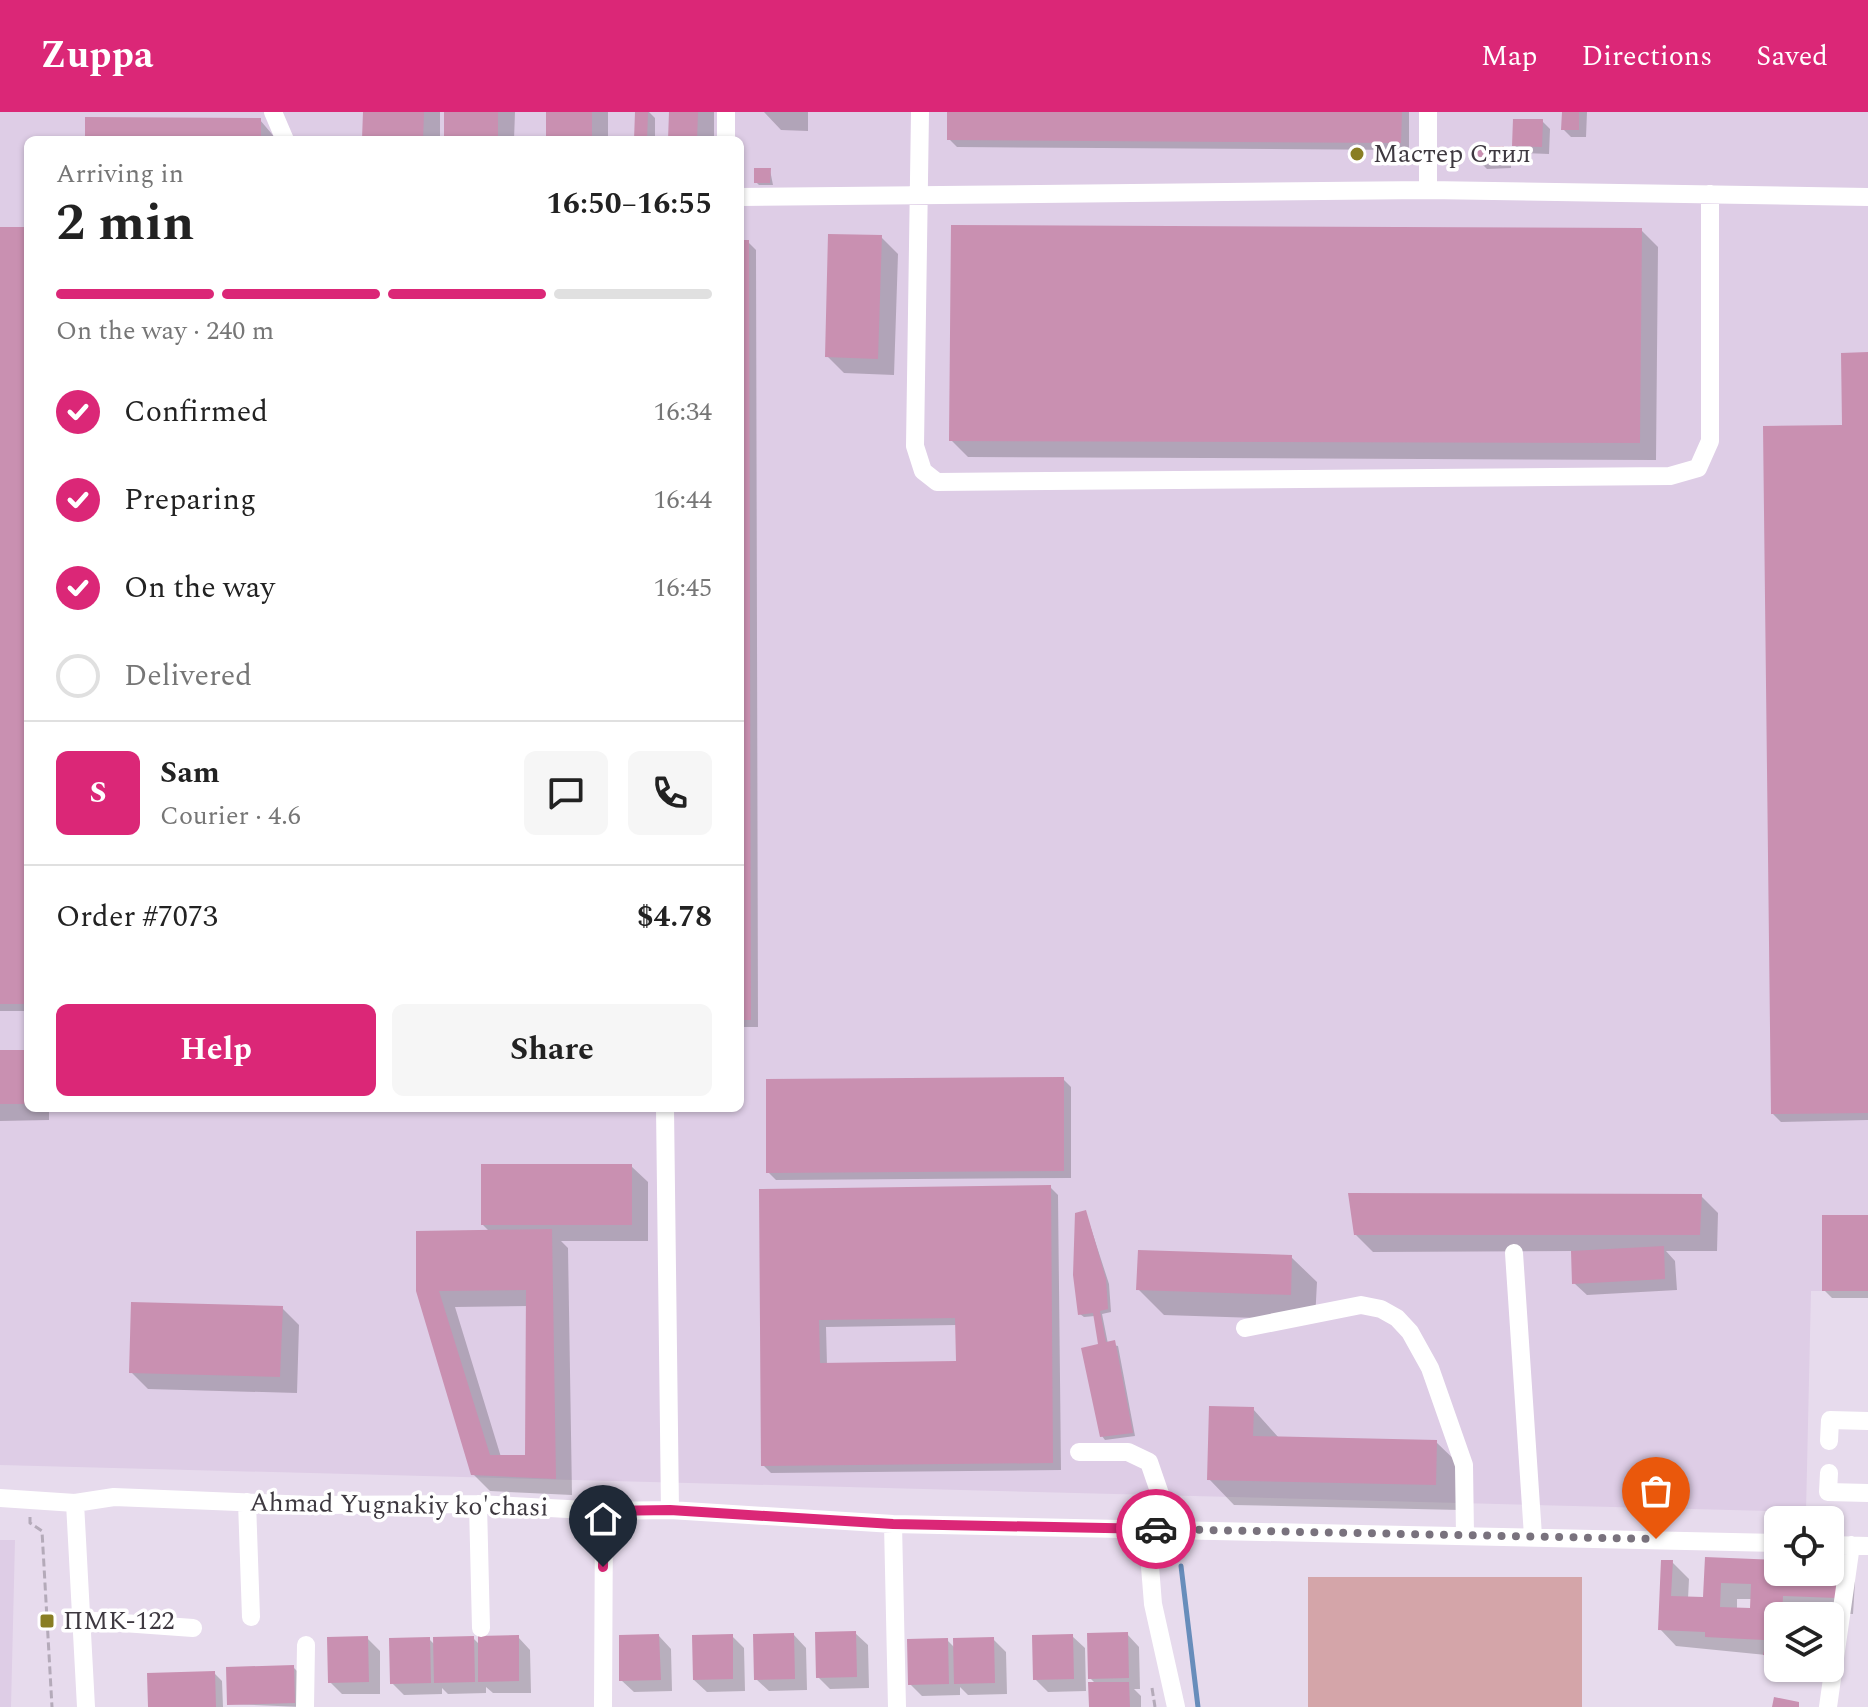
<!DOCTYPE html>
<html lang="en">
<head>
<meta charset="utf-8">
<style>
  body { margin:0; font-family:Spectral,serif; background:#f6f6f6; color:#222; height:100vh; display:flex; flex-direction:column; font-size:30px; white-space:nowrap }
  * { box-sizing:border-box; margin:0 }
  p { font-size:26px; color:#767676 }
  .icon { flex:none; width:44px; height:44px; fill:none; stroke:currentColor; stroke-width:2; stroke-linecap:round; stroke-linejoin:round }
  .map { position:relative; flex:1; overflow:hidden }
  .sheet { position:absolute; left:24px; top:24px; width:720px; height:976px; display:flex; flex-direction:column; background:#fff; border-radius:12px; box-shadow:0 2px 6px #0004 }
  .sheet>* { flex:none }
  .tools { position:absolute; left:1764px; top:1394px; display:grid; gap:16px }
  .tools a { display:grid; place-items:center; width:80px; height:80px; border-radius:12px; background:#fff; box-shadow:0 2px 6px #0004; font-size:40px }
  .pin { position:absolute; display:grid; place-items:center; width:68px; height:68px; color:#fff; margin:-82px -34px; border-radius:50% 50% 50% 0; rotate:-45deg; box-shadow:0 0 8px #0007 }
  .pin .icon { rotate:45deg }
  .courier { position:absolute; display:grid; place-items:center; width:80px; height:80px; margin:-40px; border:6px solid #db2777; border-radius:50%; background:#fff; color:#222; box-shadow:0 2px 10px #0007 }
  .summary em { font-style:normal; font-weight:700 }
  .summary div { display:flex; flex-direction:column-reverse }
  .summary { display:flex; align-items:center; justify-content:space-between; height:136px; padding:0 32px }
  h1 { font-size:52px; font-weight:700; line-height:60px }
  .bar { display:grid; grid-template-columns:repeat(4,1fr); gap:12px 8px; align-content:center; height:96px; padding:0 32px }
  .bar i { height:10px; border-radius:6px; background:#e0e0e0 }
  .bar .on { background:#db2777 }
  .bar p { grid-column:span 4 }
  .line { display:flex; align-items:center; gap:20px; padding:0 32px; border-top:2px solid #e0e0e0 }
  .line div { flex:1 }
  .round { display:grid; place-items:center; flex:none; width:84px; height:84px; border-radius:12px; background:#f6f6f6 }
  ol { padding:0 32px; list-style:none }
  li { display:flex; align-items:center; gap:24px; height:88px }
  li p { margin-inline-start:auto }
  li .icon { padding:8px; border-radius:50%; background:#db2777; color:#fff; stroke-width:4 }
  li:last-child { color:#767676 }
  li i { width:44px; height:44px; border:4px solid #e0e0e0; border-radius:50% }
  .cta { display:flex; gap:16px; margin-top:auto; padding:16px 32px }
  .cta a { flex:1; height:92px; border-radius:12px; background:#db2777; color:#fff; font-size:32px; font-weight:700; line-height:92px; text-align:center }
  .cta a+a { background:#f6f6f6; color:#222 }
  header { display:flex; align-items:center; gap:48px; box-sizing:border-box; height:112px; padding:0 40px; background:#db2777; color:#fff }
  header strong { font-size:38px }
  nav { display:flex; gap:44px; margin-inline-start:auto; font-size:28px }
  .map>svg:first-child { display:block }
  .built { fill:#decde6; fill-rule:evenodd }
  .green { fill:#d4a5a9 }
  .shadow { fill:#0003; fill-rule:evenodd }
  .lines { fill:none; stroke-linecap:round; stroke-linejoin:round }
  .stream { stroke:#688dbb; stroke-width:5 }
  .building { fill:#c990b1; fill-rule:evenodd }
  .path { stroke:#b4aab9; stroke-width:3; stroke-dasharray:8 4; stroke-linecap:butt }
  .minor { stroke:#fff; stroke-width:18 }
  .done { stroke:#79727d; stroke-width:8; stroke-dasharray:0 14.4 }
  .route { stroke:#db2777; stroke-width:10 }
  .poi-dot { fill:#897e24; stroke:#fff; stroke-width:3 }
  .labels { text-anchor:middle; dominant-baseline:central; stroke-width:7; stroke-linejoin:round; paint-order:stroke }
  .poi-label { font-size:26px; fill:#3e3940; stroke:#fff; text-anchor:start }
  .street-label { font-size:26px; fill:#3e3940; stroke:#fff }
</style>
</head>
<body>
<header>
<strong>Zuppa</strong>
<nav><a>Map</a><a>Directions</a><a>Saved</a></nav>
</header>
<div class="map">
<svg width="1868" height="1595" viewBox="0 0 1868 1595">
  <rect width="100%" height="100%" fill="#e7dbed"/>
  <path class="built" d="M0,0H1868V1103H1822V1179H1811L1806,1400L0,1353ZM28,28H740V996H28Z
    M0,1428H15L11,1595H0Z"/>
  <path class="green" d="M1308,1465H1582V1595H1308Z"/>
  <path class="shadow" d="M365,0H440V28H366Z
    M446,0H515L514,28H446Z
    M548,0H608V28H548Z
    M637,0H649L655,6V28H636Z
    M671,0H714V28H670Z
    M764,0H808V19L781,18Z
    M949,0H1409V38L957,35L949,27Z
    M1564,0H1587L1586,25H1571L1563,17Z
    M260,8L277,28H87Z
    M1542,9L1550,17L1549,42L1522,41L1514,33Z
    M1503,36L1511,44V56L1487,57L1479,49Z
    M770,58L773,73H759L756,70Z
    M0,117H28V899H0Z
    M1641,118L1658,135L1656,348L968,345L951,328Z
    M881,125L898,142L894,263L844,261L827,244Z
    M740,130H748L756,138L758,915H740Z
    M1868,242V1008L1781,1010L1773,1002Z
    M0,940H28V996H49V1008L0,1009Z
    M1063,967L1071,975V1066L776,1068L768,1060Z
    M631,1054L648,1070V1129H561L568,1136L572,1383L490,1379L473,1362L418,1179L490,1120L483,1113ZM528,1194L527,1346L501,1345L455,1195Z
    M1050,1075L1058,1083L1061,1358L771,1361L763,1353L761,1079ZM957,1213L958,1251L827,1253L826,1215Z
    M1701,1084L1718,1101L1717,1139H1666L1675,1149L1677,1178L1587,1183L1574,1171L1573,1139L1373,1140L1356,1123Z
    M1086,1101L1109,1172L1111,1200L1102,1202L1108,1232L1118,1234L1135,1324L1105,1328L1102,1324L1100,1233L1095,1204L1084,1205L1080,1202Z
    M1868,1105V1186H1832L1824,1178Z
    M1291,1145L1317,1170L1315,1208L1164,1203L1138,1177Z
    M282,1196L299,1213L297,1281L148,1277L131,1260Z
    M1253,1297L1279,1326L1436,1330L1462,1355L1460,1398L1234,1393L1209,1367Z
    M1707,1447L1778,1450V1460H1830V1452L1838,1453L1855,1470L1853,1502L1799,1500V1504H1778V1551L1766,1543L1676,1534L1660,1517L1672,1450L1689,1467L1688,1487L1705,1488ZM1737,1487H1752V1498H1737Z
    M855,1521L868,1533L869,1576L830,1577L818,1565Z
    M1127,1522L1139,1535L1140,1577H1134L1141,1584V1595H1091L1096,1572L1090,1566Z
    M794,1523L806,1536L807,1578L769,1579L756,1567Z
    M659,1524L671,1537L672,1579L634,1580L621,1568Z
    M732,1524L744,1536L745,1579L707,1580L694,1568Z
    M1072,1524L1085,1536L1086,1579L1048,1580L1035,1567Z
    M518,1525L530,1538L531,1581H493L486,1575V1581L448,1582L442,1576V1582L404,1583L392,1571L429,1527L435,1533L473,1526L480,1533Z
    M367,1526L380,1539V1582H342L330,1570Z
    M993,1527L1006,1540L1007,1582L968,1583L960,1575V1583L922,1584L910,1572L947,1528L955,1536Z
    M293,1555L301,1563L302,1595L229,1592Z
    M1803,1556H1830L1835,1562Z
    M214,1561L222,1569L223,1595H150Z"/>
  <g class="lines">
    <path class="stream" d="M1181,1454L1198,1595"/>
  </g>
  <path class="building" d="M363,0H424L423,28L362,27Z
    M444,0H498V28H444Z
    M546,0H592V28H546Z
    M635,0H648L647,28H634Z
    M669,0H698L697,28H668Z
    M947,0H1402L1401,31L947,28Z
    M1562,0H1579V18H1561Z
    M85,5L261,6V28H85Z
    M1513,7H1543L1542,35L1512,34Z
    M1477,34H1504V49L1477,50Z
    M754,56H771L770,71H754Z
    M951,113L1642,116L1640,331L949,329Z
    M0,115H28V892H0Z
    M828,122L882,123L878,247L825,245Z
    M740,128H749L751,908H740Z
    M1868,240V1001L1771,1002L1763,314L1842,313L1841,241Z
    M0,938H28V992H0Z
    M1064,965V1059L766,1061V967Z
    M481,1052H632V1113H481Z
    M1051,1073L1053,1351L761,1354L759,1077ZM955,1206L956,1249L820,1251L819,1208Z
    M1348,1081L1702,1082L1700,1123H1354Z
    M1086,1098L1106,1167L1108,1197L1100,1199L1106,1230L1115,1228L1133,1321L1100,1325L1081,1236L1098,1232L1093,1201L1078,1203L1073,1163L1075,1101Z
    M1822,1103H1868V1179H1822Z
    M552,1117L556,1367L471,1363L416,1179V1119ZM526,1178L525,1343H490L439,1179Z
    M1664,1134L1665,1167L1572,1172L1571,1139Z
    M1138,1138L1292,1143L1291,1183L1136,1178Z
    M131,1190L283,1194L280,1265L129,1261Z
    M1209,1294L1254,1295L1253,1324L1437,1328L1436,1373L1207,1368Z
    M1705,1445L1778,1448V1460H1830V1450L1839,1451L1837,1486L1783,1484L1782,1504H1778V1511L1765,1510L1764,1528L1705,1525V1520L1658,1518L1661,1448H1673L1671,1484L1703,1485ZM1721,1471L1751,1472L1750,1496L1720,1495Z
    M856,1519L857,1565L816,1566L815,1520Z
    M1128,1520L1129,1566L1088,1567L1087,1521Z
    M794,1521L795,1567L754,1568L753,1522Z
    M659,1522L661,1568L619,1569V1523Z
    M733,1522V1567L693,1568L692,1523Z
    M1073,1522L1074,1567L1033,1568L1032,1523Z
    M519,1523V1569L478,1570V1524Z
    M368,1524L369,1570L328,1571L327,1525Z
    M474,1524L475,1570L434,1571L433,1525Z
    M430,1525L431,1571L390,1572L389,1526Z
    M994,1525L995,1571L954,1572L953,1526Z
    M948,1526L949,1572L908,1573L907,1527Z
    M1766,1529L1778,1532V1546L1763,1543Z
    M294,1553L295,1591L227,1593L226,1555Z
    M215,1559L216,1595H148L147,1561Z
    M1088,1570H1129L1130,1595H1089Z
    M1774,1585L1799,1590V1595H1772Z"/>
  <g class="lines">
    <path class="path" d="M30,1405V1411L42,1419L52,1595
      M1152,1576L1155,1595"/>
    <path class="minor" d="M273,0L285,28
      M726,0V28
      M920,0L915,334L923,359L937,370L1670,364L1698,356L1710,329V82
      M1428,78V0
      M740,85L1428,78L1868,85
      M665,996L670,1398
      M1514,1141L1533,1424
      M1245,1216L1361,1193L1381,1197L1397,1206L1410,1220L1430,1256L1464,1353L1465,1423
      M1829,1329L1830,1308L1868,1309
      M1079,1340H1128L1149,1350L1172,1417
      M1829,1361L1828,1380L1868,1381
      M0,1386L75,1391L114,1385L312,1393L478,1392L604,1399L670,1398L893,1412L1778,1431
      M247,1390L251,1505
      M75,1391L86,1595
      M478,1392L481,1516
      M893,1412L897,1595
      M1147,1417L1153,1492L1176,1595
      M1830,1433L1868,1434
      M81,1508L193,1516
      M305,1595L306,1533
      M603,1595L604,1399
      M1828,1595L1851,1433"/>
  </g>
  <g class="lines">
    <path class="done" d="M1156,1417L1656,1427"/>
    <path class="route" d="M603,1455L604,1399L670,1398L893,1412L1156,1417"/>
  </g>
  <g class="poi-dot">
    <circle cx="1357" cy="42" r="8"/>
    <rect x="39" y="1501" width="16" height="16" rx="4"/>
  </g>
  <g class="labels">
    <g class="poi-label">
      <text x="1373" y="42">Мастер Стил</text>
      <text x="63" y="1509">ПМК-122</text>
    </g>
    <g class="street-label">
      <text transform="translate(399 1393) rotate(1)">Ahmad Yugnakiy ko'chasi</text>
    </g>
  </g>
</svg>
<div class="tools">
<a><svg class="icon" aria-label="locate" viewBox="0 0 24 24"><circle cx="12" cy="12" r="6"/><path d="M12 2v4M12 18v4M2 12h4M18 12h4"/></svg></a>
<a><svg class="icon" aria-label="layers" viewBox="0 0 24 24"><path d="M12 4l9 5-9 5-9-5zM3 14l9 5 9-5"/></svg></a>
</div>
<div class="pin" style="left:1656px;top:1427px;background:#ea580c"><svg class="icon" aria-label="bag" viewBox="0 0 24 24"><path d="M5 8h14l-1 12H6zM9 8a3 3 0 0 1 6 0"/></svg></div>
<div class="pin" style="left:603px;top:1455px;background:#1f2937"><svg class="icon" aria-label="home" viewBox="0 0 24 24"><path d="M3 11l9-7 9 7M6 9v11h12V9"/></svg></div>
<div class="courier" style="left:1156px;top:1417px"><svg class="icon" aria-label="car" viewBox="0 0 24 24"><path d="M5 17H2v-5l4-1 3-4h7l3 4 3 1v5h-3M9 17h6M6 11h13"/><circle cx="7" cy="17" r="2"/><circle cx="17" cy="17" r="2"/></svg></div>
<section class="sheet">
<div class="summary"><div><h1>2 min</h1><p>Arriving in</p></div><em>16:50–16:55</em></div>
<div class="bar"><i class="on"></i><i class="on"></i><i class="on"></i><i></i><p>On the way · 240 m</p></div>
<ol>
<li><svg class="icon" aria-label="check" viewBox="0 0 24 24"><path d="M5 12l5 5 9-10"/></svg>Confirmed<p>16:34</p></li>
<li><svg class="icon" aria-label="check" viewBox="0 0 24 24"><path d="M5 12l5 5 9-10"/></svg>Preparing<p>16:44</p></li>
<li><svg class="icon" aria-label="check" viewBox="0 0 24 24"><path d="M5 12l5 5 9-10"/></svg>On the way<p>16:45</p></li>
<li><i></i>Delivered</li>
</ol>
<div class="line" style="height:144px"><b class="round" style="background:#db2777;color:#fff">S</b><div><b>Sam</b><p>Courier · 4.6</p></div><a class="round"><svg class="icon" aria-label="chat" viewBox="0 0 24 24"><path d="M4 5h16v11H9l-5 4z"/></svg></a><a class="round"><svg class="icon" aria-label="phone" viewBox="0 0 24 24"><path d="M5 4h4l2 5-3 2q2 4 5 5l2-3 5 2v4C11 20 4 13 5 4z"/></svg></a></div>
<div class="line" style="height:104px"><div>Order #7073</div><b>$4.78</b></div>
<div class="cta"><a>Help</a><a>Share</a></div>
</section>
</div>
</body>
</html>
